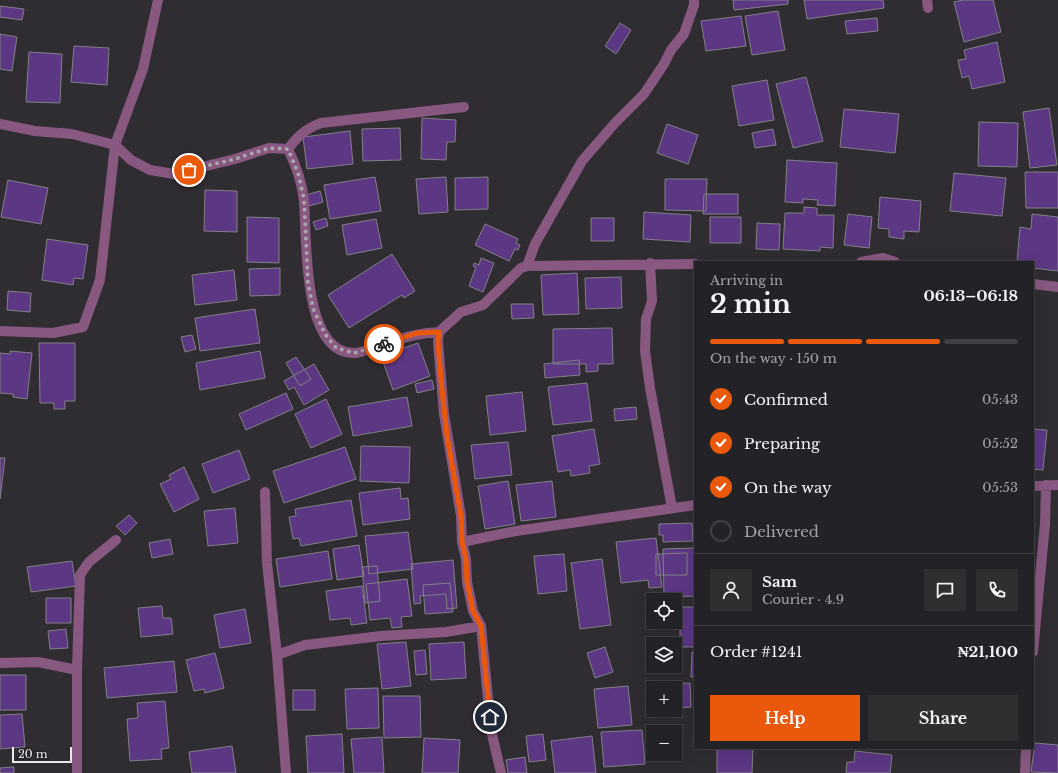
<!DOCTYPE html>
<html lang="en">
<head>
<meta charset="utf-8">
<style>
  body { margin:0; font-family:"Libre Baskerville",serif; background:#2f2f32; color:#f1f3f6; height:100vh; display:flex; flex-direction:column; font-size:15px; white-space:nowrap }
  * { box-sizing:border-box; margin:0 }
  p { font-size:13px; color:#a3a4a7 }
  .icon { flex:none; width:22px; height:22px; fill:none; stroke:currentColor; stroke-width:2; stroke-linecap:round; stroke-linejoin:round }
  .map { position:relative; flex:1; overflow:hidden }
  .side { position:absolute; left:694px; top:261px; width:340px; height:488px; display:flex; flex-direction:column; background:#232226; border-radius:0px; box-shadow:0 4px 16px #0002,0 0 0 1px #403f43 }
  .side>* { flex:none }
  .buttons { position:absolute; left:646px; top:593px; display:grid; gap:8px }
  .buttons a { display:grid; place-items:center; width:36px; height:36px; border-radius:0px; background:#232226; box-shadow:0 4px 16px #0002,0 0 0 1px #403f43; font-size:20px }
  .scale { position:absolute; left:12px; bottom:10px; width:60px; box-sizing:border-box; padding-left:4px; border:2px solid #eae9ec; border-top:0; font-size:11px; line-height:14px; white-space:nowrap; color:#eae9ec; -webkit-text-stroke:3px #252328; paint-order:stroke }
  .pin { position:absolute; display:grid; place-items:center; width:34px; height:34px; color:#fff; margin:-17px; border:2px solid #fff; border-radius:50%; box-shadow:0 1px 4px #0007 }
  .courier { position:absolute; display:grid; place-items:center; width:40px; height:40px; margin:-20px; border:3px solid #ea580c; border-radius:50%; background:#fff; color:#222; box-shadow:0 1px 5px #0007 }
  .summary em { font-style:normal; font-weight:800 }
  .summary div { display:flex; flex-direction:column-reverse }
  .summary { display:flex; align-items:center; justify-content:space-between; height:68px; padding:0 16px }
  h1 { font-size:26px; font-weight:800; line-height:30px }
  .bar { display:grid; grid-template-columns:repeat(4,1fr); gap:6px 4px; align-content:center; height:48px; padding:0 16px }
  .bar i { height:5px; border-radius:3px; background:#403f43 }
  .bar .selected { background:#ea580c }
  .bar p { grid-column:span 4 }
  .line { display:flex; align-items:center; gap:10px; padding:0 16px; border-top:1px solid #403f43 }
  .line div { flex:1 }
  .round { display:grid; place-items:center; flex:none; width:42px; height:42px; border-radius:0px; background:#2f2f32 }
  ol { padding:0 16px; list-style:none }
  li { display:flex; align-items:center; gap:12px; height:44px }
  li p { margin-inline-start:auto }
  li .icon { padding:4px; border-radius:50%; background:#ea580c; color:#fff; stroke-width:4 }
  li:last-child { color:#a3a4a7 }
  li i { width:22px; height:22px; border:2px solid #403f43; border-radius:50% }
  .button { display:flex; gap:8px; margin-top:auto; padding:8px 16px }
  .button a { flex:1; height:46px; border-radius:0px; background:#ea580c; color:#fff; font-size:16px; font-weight:800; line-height:46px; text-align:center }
  .button a+a { background:#2f2f32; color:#f1f3f6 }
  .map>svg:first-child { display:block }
  .building { fill:#5c3784; stroke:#828085 }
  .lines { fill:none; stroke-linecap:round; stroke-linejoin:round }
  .street { stroke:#885880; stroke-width:10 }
  .done { stroke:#a9a7ab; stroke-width:4; stroke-dasharray:0 7.2 }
  .route { stroke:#ea580c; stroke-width:5 }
</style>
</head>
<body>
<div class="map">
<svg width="1058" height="773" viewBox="0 0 1058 773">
  <rect width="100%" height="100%" fill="#2f2d32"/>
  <path class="building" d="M733,0H788V4L734,10Z
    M804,0H883L884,8L807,19Z
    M963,0H993L1001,32L964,42L954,2Z
    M0,6L24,9L22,20L0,17Z
    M778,11L785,50L752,55L745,16Z
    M741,16L746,46L706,51L701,21Z
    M877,18L878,31L847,34L845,21Z
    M620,23L631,30L616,54L605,46Z
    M0,34L17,37L12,71L0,69Z
    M997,42L1005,82L972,89L969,76L962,78L958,60L966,59L964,50Z
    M74,46L109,48L107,85L71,82Z
    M29,52L62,54L60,103L26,102Z
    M806,77L823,141L793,148L776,84Z
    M767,80L774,120L739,126L732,86Z
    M1049,108L1057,165L1030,168L1023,112Z
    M844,109L899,114L895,153L840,147Z
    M422,118L456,120L455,142H447L446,160L421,159Z
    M979,122L1018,123L1017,167L978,166Z
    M667,124L698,135L688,164L657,153Z
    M400,128L401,160L363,161L362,129Z
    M773,129L776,145L755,148L752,133Z
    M350,131L353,164L307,169L303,137Z
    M787,160L837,163L835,206L817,205L818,200L803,199V203L785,202Z
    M1025,172H1058V208H1026Z
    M954,173L1006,178L1002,216L950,211Z
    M375,177L381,211L330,219L324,185Z
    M446,177L448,212L419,214L416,179Z
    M488,177V209L455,210V178Z
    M665,179H707L706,211L665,210Z
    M8,180L48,188L41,224L1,217Z
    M205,190L237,191V232L204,231Z
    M320,191L323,202L309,206L306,195Z
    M704,194H738V214H703Z
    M880,197L921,201L919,232L904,231V239L889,237V229L878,228Z
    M804,207L817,208V215H834L833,248L820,247V251L783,249L785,213H804Z
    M644,212L691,215L690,242L643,239Z
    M848,214L872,217L869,248L844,245Z
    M1032,214L1058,217V271L1033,268V262H1017L1020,227L1031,229Z
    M247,217L279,218V263L247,262Z
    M710,217H741V243H710Z
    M326,218L328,226L316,230L313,222Z
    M591,218H614V241H591Z
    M376,219L382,248L347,255L342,225Z
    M757,223L780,224L779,250L756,249Z
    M485,224L518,239L516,243L520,245L518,250L515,249L509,261L475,245Z
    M47,239L88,245L83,279L74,278L73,285L42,280Z
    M392,254L415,291L404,298L402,295L349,328L328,295Z
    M481,258L494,263L483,292L469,286L476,267L473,266L474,263L479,265Z
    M280,268V295L250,296L249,269Z
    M234,270L237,300L195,305L192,275Z
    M577,273L579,314L543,315L541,275Z
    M621,277L622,308L586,309L585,278Z
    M8,291L31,293L30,312L7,310Z
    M511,304H533L534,318L512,319Z
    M255,309L260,343L200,351L195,318Z
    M612,328L613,364H598V371L586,372V364H553V329Z
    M192,335L196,349L185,352L181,337Z
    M39,343H75V401H65V409H54V403H40Z
    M418,343L430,376L393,390L381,356Z
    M10,351L32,353L27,399L13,397V394L0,393V353L10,354Z
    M260,351L265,378L200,390L196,363Z
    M296,357L311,379L300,386L286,363Z
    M579,360L580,375L545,378L544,364Z
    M314,364L329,390L304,405L294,387L289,390L284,381Z
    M432,380L434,389L417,393L415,384Z
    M587,383L592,421L553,425L548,387Z
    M522,392L526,431L490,435L486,396Z
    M286,393L293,409L246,430L239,414Z
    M407,397L412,426L353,436L348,407Z
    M326,399L342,434L311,448L295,414Z
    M636,407L637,419L615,421L614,409Z
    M594,429L600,464L589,466L590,473L571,476L570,470L558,472L552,436Z
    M1033,429L1047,430L1043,470L1033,469Z
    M508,442L512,475L475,479L471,445Z
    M361,446L410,447L409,483L360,481Z
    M345,447L356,479L284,503L273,471Z
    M239,450L250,479L213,493L202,464Z
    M0,458H5L0,499Z
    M184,467L199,499L174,512L160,484L171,479L169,475Z
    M508,481L515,524L485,529L478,486Z
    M552,481L556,517L521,521L516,485Z
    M400,488L401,499L408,498L410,519L363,525L359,493Z
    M351,500L357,536L301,546L299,538L293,539L289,517L296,516L295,509Z
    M235,508L238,543L208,546L204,511Z
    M129,515L137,523L125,535L116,526Z
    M692,523L693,541L663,542V535H659V524Z
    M408,532L413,569L369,574L365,536Z
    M656,538L662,587L649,588L648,580L621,583L616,542Z
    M170,539L173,554L152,558L149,543Z
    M359,545L364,576L337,580L333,549Z
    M695,548V596L664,597L663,549Z
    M328,551L332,579L280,587L276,559Z
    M687,553V575H656V554Z
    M564,554L567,591L538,594L534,556Z
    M602,559L611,625L580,629L571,563Z
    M453,560L457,608L447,609L446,594L420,596L421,603L414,604L411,564Z
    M72,561L76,586L31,592L27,567Z
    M377,566L380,601L365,603L362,567Z
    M407,579L412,616L401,617L402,627L392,628L390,618L370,620L366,584Z
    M450,583L453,612L425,614L423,585Z
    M362,586L367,623L351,625L350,618L330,620L326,591Z
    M46,598H71V623H46Z
    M162,606L163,618H171L173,634L141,637L138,608Z
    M680,607H695V647H680Z
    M245,609L251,643L220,648L214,615Z
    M66,629L68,648L50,649L48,631Z
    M406,642L411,686L382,689L377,644Z
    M464,642L466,678L431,680L429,644Z
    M605,647L613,672L595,678L587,653Z
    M425,650L427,674L416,675L414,651Z
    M692,652H695V677H691Z
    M215,653L224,688L205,693L204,689L194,691L186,660Z
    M174,661L177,692L107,698L104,668Z
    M0,675H26V710H0Z
    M690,683L691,707L675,708V688H664V684Z
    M628,686L632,725L598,728L594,689Z
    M378,688L379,728L347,729L345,689Z
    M293,690H315V710H293Z
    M383,696H420L421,737L384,738Z
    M165,701L169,748L161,749L162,759L130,761L127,719L138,718L137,703Z
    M22,714L25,747L0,749V715Z
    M642,730L645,764L604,767L601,732Z
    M342,734L344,773H308L306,736Z
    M543,734L546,760L529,762L526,736Z
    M592,736L596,773H555L551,741Z
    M382,737L384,773H354L351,739Z
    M424,738L460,740L458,773H422Z
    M1035,743L1058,745V773L1031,772Z
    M232,746L236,773H192L189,752Z
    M717,748H753L752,773H717Z
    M855,751L892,755L890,773H846L847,762H854Z
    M525,757L527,773H508L506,760Z
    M14,767V773H0V768Z"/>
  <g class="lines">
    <path class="street" d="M927,0L928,8
      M0,124L35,131L72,134L115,145L131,160L150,170L174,174L235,159L269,148L288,149
      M288,149C296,165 302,183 304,201C307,235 301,354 354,353C362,353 371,348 378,346C400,339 416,333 439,332
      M288,149C298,136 305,129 321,123L464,107
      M861,262L883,258L895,262
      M650,263L652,301L646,319L645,351L650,388L672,508
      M527,266L535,244L582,161L615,123L644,94L664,64L671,50L684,34L694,5V0
      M1033,284L1058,287
      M0,331L53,333L83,327L100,280L115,145L143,69L158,0
      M1033,486L1058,485
      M265,492L267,563L277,655L286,773
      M462,542L516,531L695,505
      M1033,652L1045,524L1046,485
      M277,655L305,645L381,636L446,632L481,626
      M0,663L38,662L77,670
      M77,773V670L80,575L89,562L116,540
      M501,773L491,730L481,626L473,611L467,582L466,559L462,542L461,516L444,414L438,342L439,332L461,312L483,305L521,268L527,266L695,264
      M1025,773L1026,748"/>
  </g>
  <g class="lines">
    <path class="done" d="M189,170L235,159L269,148L288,149L298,173L304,199L308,283L313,308L325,334L336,348L354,353L384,344"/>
    <path class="route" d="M384,344L417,333L439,332L438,342L441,380L447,436L461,516L462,542L466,559L467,582L473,611L481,626L490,717"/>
  </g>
</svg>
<div class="buttons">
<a><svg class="icon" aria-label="locate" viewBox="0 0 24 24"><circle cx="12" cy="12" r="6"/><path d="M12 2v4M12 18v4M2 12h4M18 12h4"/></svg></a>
<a><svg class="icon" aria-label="layers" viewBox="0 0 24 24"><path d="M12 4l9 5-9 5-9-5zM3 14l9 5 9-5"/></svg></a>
<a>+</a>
<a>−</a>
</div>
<div class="scale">20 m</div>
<div class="pin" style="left:189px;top:170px;background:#ea580c"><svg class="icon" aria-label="bag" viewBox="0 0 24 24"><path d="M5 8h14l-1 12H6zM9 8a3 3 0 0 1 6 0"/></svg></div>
<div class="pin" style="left:490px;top:717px;background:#1f2937"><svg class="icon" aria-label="home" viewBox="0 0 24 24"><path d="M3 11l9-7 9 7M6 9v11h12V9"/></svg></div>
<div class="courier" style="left:384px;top:344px"><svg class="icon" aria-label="bike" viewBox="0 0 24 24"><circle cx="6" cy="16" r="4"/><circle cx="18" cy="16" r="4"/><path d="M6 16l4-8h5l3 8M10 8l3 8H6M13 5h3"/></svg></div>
<section class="side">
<div class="summary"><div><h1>2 min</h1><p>Arriving in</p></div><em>06:13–06:18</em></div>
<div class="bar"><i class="selected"></i><i class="selected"></i><i class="selected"></i><i></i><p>On the way · 150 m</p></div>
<ol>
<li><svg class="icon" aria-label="check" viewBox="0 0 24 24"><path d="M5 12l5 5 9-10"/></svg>Confirmed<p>05:43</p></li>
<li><svg class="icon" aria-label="check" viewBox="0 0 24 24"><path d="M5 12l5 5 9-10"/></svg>Preparing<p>05:52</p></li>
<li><svg class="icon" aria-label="check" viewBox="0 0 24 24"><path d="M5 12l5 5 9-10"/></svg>On the way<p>05:53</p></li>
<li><i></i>Delivered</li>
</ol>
<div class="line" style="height:72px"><a class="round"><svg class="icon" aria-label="person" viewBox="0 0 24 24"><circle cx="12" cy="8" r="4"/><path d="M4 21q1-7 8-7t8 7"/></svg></a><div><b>Sam</b><p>Courier · 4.9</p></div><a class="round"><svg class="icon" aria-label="chat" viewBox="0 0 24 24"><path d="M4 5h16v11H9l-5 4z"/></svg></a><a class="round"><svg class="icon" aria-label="phone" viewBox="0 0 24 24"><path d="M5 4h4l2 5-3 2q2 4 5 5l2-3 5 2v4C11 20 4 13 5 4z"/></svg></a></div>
<div class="line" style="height:52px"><div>Order #1241</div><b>₦21,100</b></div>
<div class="button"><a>Help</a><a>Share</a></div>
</section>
</div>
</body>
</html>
